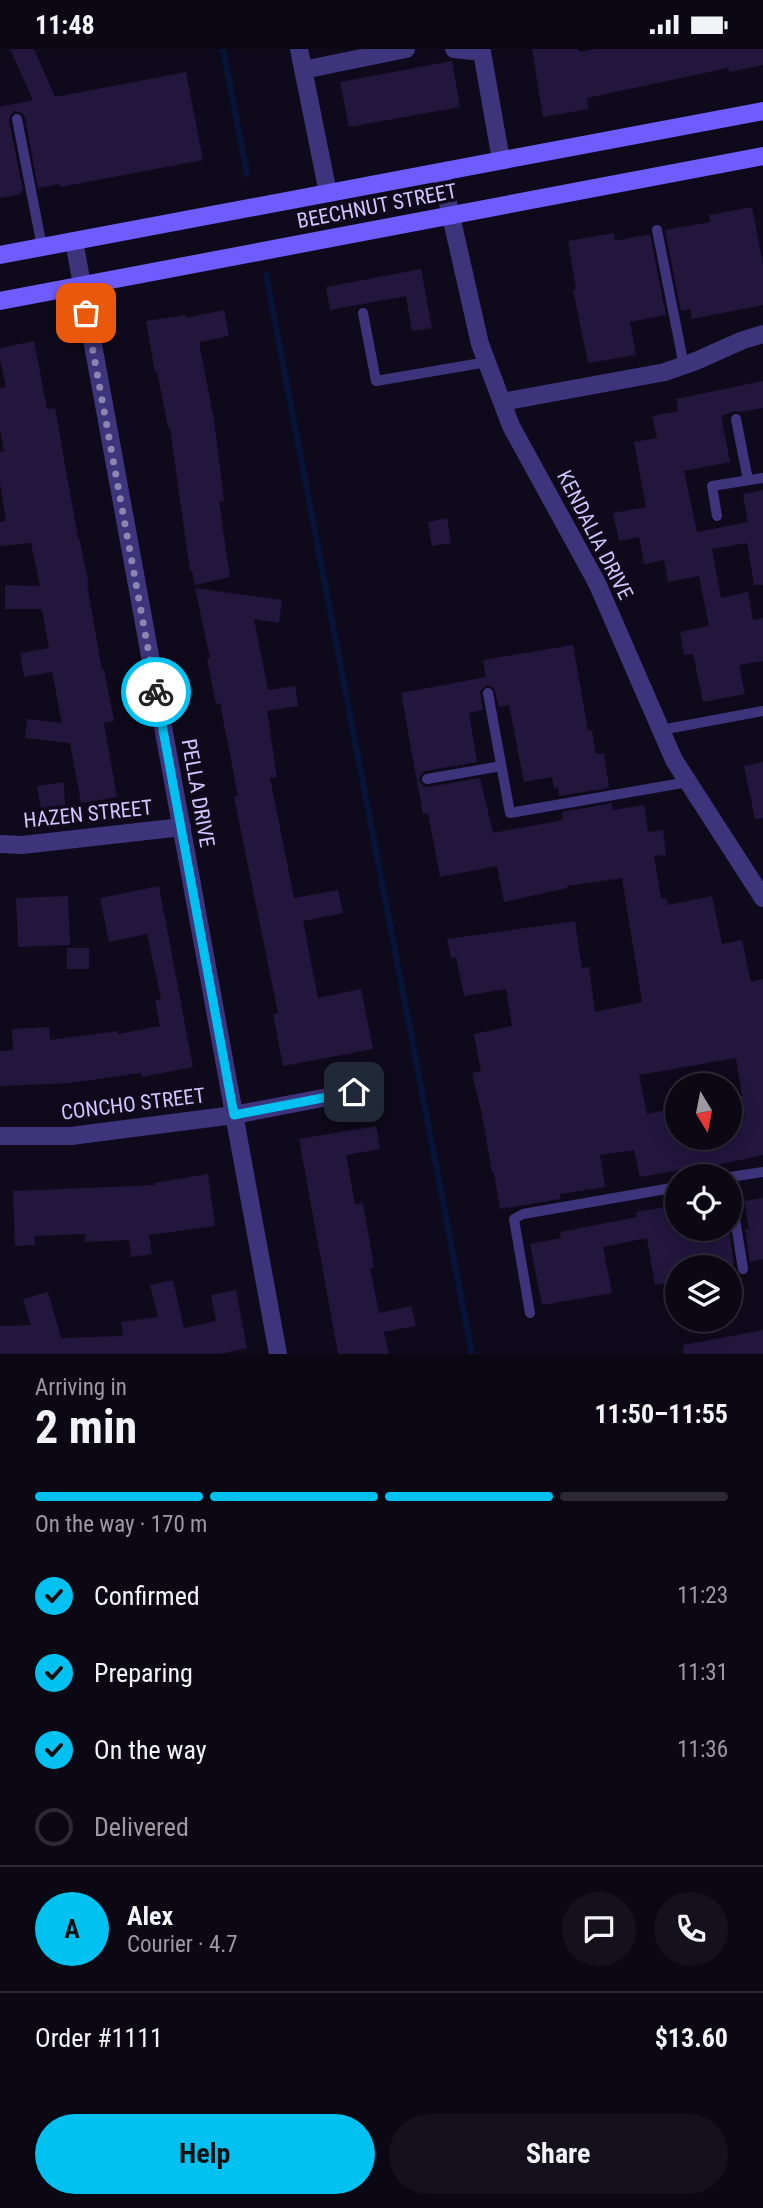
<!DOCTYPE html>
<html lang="en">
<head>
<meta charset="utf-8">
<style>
  body { margin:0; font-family:"Roboto Condensed",sans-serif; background:#14111d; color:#f1f3f6; height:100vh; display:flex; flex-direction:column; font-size:26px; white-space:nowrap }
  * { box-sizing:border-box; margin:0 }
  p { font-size:23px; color:#9a9aa0 }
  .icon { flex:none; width:38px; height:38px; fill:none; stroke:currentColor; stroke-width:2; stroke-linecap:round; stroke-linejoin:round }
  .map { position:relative; height:1305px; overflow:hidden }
  .sheet { display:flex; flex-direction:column; background:#0b0814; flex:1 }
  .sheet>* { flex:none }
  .needle { width:46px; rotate:170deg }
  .controls { position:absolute; left:665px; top:1024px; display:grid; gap:14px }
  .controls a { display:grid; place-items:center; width:77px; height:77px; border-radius:50%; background:#0b0814; box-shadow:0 4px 18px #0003,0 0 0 2px #2b2934; font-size:35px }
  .pin { position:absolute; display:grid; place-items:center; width:60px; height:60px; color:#fff; margin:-30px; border-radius:14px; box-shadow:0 4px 10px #0006 }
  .courier { position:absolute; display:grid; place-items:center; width:70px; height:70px; margin:-35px; border:5px solid #00c1f0; border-radius:50%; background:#fff; color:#222; box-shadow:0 2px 9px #0007 }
  .summary em { font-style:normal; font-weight:700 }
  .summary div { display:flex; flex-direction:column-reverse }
  .summary { display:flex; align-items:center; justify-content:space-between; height:119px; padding:0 35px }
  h1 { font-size:46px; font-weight:700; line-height:52px }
  .bar { display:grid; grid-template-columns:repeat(4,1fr); gap:10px 7px; align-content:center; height:84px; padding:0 35px }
  .bar i { height:9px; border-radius:5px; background:#2b2934 }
  .bar .current { background:#00c1f0 }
  .bar p { grid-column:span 4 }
  .line { display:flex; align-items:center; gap:18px; padding:0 35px; border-top:2px solid #2b2934 }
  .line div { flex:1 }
  .round { display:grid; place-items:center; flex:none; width:74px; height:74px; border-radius:37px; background:#14111d }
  ol { padding:0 35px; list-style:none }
  li { display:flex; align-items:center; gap:21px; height:77px }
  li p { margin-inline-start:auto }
  li .icon { padding:7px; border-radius:50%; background:#00c1f0; color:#111; stroke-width:4 }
  li:last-child { color:#9a9aa0 }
  li i { width:38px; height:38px; border:4px solid #2b2934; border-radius:50% }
  .action { display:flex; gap:14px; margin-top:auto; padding:14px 35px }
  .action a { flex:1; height:80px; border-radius:42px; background:#00c1f0; color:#111; font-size:28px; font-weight:700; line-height:80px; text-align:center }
  .action a+a { background:#14111d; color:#f1f3f6 }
  .status { display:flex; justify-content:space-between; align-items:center; height:49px; padding:0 35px; background:#0b0814; direction:ltr }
  .status svg { height:19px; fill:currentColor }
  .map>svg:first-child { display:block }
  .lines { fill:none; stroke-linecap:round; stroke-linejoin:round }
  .stream { stroke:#071438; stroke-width:6 }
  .building { fill:#22163d; fill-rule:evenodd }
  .service { stroke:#3e347c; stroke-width:10 }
  .minor { stroke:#3e347c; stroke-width:18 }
  .secondary { stroke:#6f5cff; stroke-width:18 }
  .done { stroke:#8d84af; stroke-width:7; stroke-dasharray:0 12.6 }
  .route { stroke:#00c1f0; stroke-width:9 }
  .labels { text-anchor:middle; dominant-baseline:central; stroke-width:7; stroke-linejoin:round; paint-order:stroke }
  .street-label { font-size:21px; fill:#d1c5ff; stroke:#0f0a1b }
</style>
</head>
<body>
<div class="status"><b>11:48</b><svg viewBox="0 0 49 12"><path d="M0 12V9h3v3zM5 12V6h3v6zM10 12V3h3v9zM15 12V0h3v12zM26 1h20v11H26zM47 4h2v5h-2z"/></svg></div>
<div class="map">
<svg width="763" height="1305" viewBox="0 0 763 1305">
  <rect width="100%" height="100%" fill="#0f0a1b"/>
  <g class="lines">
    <path class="stream" d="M223,0L247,125
      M266,226L472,1305"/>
  </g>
  <path class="building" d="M10,0H34L55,48L186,23L203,111L60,138L59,135L38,139L25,68L22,64L16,62L11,65L9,72L23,142H20L21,145L0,149V58L33,51Z
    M532,0H578L579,3L595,0H763V16L729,23L728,19L587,49L588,60L543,68Z
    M452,12L460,58L349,78L340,33Z
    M752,158L763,215V256L692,270L690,260L681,262L665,181L710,173L709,166Z
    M614,184L615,192L650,185L666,266L630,273L636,306L588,314L573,241L576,240L568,192Z
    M421,220L432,279L412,282L406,247L330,261L326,238Z
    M224,261L229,287L199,293L214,371L224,452L219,453L230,528L195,536L192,522H190L170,379H168L157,322L155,323L146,272L186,266V269Z
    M34,292L47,360L55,359L78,489H79L89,536H87L102,621L104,620L114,672L104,674L117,748L81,754L70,694L25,689L27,670L62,674L52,623L24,628L20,604L49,599L42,560H5V536L40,537L31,494L0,497V473L6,472L0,434V403L4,402L0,381V339L6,338L0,311V299Z
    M763,332V359L740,363L735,362L721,367L730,413L684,422L697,483L748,473L743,445L763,441V536H754L747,494L712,500L721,549L748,543L753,571L763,569V612L739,616L745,645L703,653L693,605L684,606L680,583L709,577L699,527L668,533L664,511L644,515L639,488L619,492L613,464L646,458L634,393L657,389L652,367L678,362L676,350Z
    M447,469L451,494L432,497L428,473Z
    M195,539L282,551L279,574L254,570L268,641L295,637L298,657L267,662L277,728L270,729L294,849L338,841L343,864L303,872L318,949L361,940L373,1000L283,1017L273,965L278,964L234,748L238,747L220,654L216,655L207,610L210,609Z
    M573,596L588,682L592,681L596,705L604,704L609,739L559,747L558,738L554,739L552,728L524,733L509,656L499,658L494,639L487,636L480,642L483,661L469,664L477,713L425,722L420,727L419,732L424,737L428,738L480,729L493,784L563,771L562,763L612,754L613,761L644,756L648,783L663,781L666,806L654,807L661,850H667L668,856L712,847L722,895L742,891L751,933L763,930V1106L703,1119V1117L640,1128L634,1101L600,1106L605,1138L560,1145V1150L500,1160L494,1124H492L481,1061L472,1024L481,1022L474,985L512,977L506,940L464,947L456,908L451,909L447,890L575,872L582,919L589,918L595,963L642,953L622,829L567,837V839L504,853L497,817L440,828L428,764L423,765L401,644L486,628L483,611ZM736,1009L742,1047L730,1049V1088H677V1059L647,1065L639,1026Z
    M763,713V769L755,770L744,717Z
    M64,733L65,757L41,761L37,737Z
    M159,837L193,1018L142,1028L141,1024L70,1034L0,1037V1002L13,1001L12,980L49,978L50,991L118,982V985L160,977L155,951L161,950L147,885L109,893L100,849Z
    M68,847L70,896L18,898L16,849Z
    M67,899H89V920H67Z
    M376,1077L380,1100L346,1106L355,1155L363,1154L374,1218L370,1219L379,1264L411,1257L416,1277L384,1283L389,1305H338L299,1090Z
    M208,1125L215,1177L149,1186L152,1205L131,1208L129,1191L85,1193V1185L35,1187V1196L15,1197L13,1142L155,1136L154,1134Z
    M763,1149V1210L750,1213L745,1180H749L744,1152Z
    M677,1156V1180H729L734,1216L724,1218H677V1232L655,1236L647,1189L603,1198L612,1244L542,1256L530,1195L561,1189L560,1183L637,1168L636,1163Z
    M173,1231L184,1279L216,1272L211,1246L236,1241L247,1299L220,1305H0V1277L31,1276L23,1250L48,1243L61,1289L123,1287L121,1273L158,1268L150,1236Z
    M763,1281V1305H684L683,1296Z"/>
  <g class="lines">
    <path class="service" d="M17,70L42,198
      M657,181L684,317
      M363,264L376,332L487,313
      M736,370L748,431
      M717,467L712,437L763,429
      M488,644L510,764L688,733
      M661,681L763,662
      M427,730L501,717
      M730,1128L763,1123
      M730,1138L743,1220
      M530,1264L514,1170L523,1165L677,1138"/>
    <path class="minor" d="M299,0L328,144
      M454,0L482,3L501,111
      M303,21L406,0
      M441,123L480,295L511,377L597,534L674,711L763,849
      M74,192L278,1305
      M502,353L665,323L696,312L743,291L763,285
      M0,795L22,796L182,778
      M0,1087H71L234,1066L354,1043"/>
    <path class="secondary" d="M0,206L763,62
      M0,252L763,107"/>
  </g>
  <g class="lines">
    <path class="done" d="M86,264L156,643"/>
    <path class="route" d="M156,643L234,1066L354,1043"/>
  </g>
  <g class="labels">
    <g class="street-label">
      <text transform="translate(377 157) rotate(-11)">BEECHNUT STREET</text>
      <text transform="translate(595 486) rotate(63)">KENDALIA DRIVE</text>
      <text transform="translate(198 744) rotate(80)">PELLA DRIVE</text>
      <text transform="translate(88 765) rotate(-6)">HAZEN STREET</text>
      <text transform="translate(133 1055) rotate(-7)">CONCHO STREET</text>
    </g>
  </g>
</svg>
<div class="controls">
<a><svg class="needle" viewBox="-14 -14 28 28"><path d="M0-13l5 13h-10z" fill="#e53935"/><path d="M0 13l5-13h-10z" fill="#9a9aa0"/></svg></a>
<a><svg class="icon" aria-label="locate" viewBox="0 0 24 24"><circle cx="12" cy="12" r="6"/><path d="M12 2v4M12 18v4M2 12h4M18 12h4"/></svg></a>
<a><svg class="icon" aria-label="layers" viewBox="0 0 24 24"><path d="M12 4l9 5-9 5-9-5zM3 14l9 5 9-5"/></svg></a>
</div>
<div class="pin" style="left:86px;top:264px;background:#ea580c"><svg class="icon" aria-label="bag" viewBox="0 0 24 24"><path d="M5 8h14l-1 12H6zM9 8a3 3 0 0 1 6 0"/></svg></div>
<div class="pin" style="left:354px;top:1043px;background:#1f2937"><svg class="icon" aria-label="home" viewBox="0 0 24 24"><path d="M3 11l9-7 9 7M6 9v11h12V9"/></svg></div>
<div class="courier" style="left:156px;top:643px"><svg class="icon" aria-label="bike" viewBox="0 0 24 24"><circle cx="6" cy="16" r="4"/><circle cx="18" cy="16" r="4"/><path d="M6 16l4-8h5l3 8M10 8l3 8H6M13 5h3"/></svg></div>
</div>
<section class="sheet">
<div class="summary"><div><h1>2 min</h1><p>Arriving in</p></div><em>11:50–11:55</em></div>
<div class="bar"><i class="current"></i><i class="current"></i><i class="current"></i><i></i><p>On the way · 170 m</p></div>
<ol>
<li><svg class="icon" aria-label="check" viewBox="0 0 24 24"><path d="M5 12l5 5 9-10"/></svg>Confirmed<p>11:23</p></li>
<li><svg class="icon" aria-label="check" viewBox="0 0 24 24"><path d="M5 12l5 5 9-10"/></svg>Preparing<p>11:31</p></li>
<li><svg class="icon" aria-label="check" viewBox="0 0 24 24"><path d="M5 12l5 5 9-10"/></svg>On the way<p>11:36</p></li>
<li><i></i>Delivered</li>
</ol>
<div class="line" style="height:126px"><b class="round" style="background:#00c1f0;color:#111">A</b><div><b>Alex</b><p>Courier · 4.7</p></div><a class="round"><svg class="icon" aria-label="chat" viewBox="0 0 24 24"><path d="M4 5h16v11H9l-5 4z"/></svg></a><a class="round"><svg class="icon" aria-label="phone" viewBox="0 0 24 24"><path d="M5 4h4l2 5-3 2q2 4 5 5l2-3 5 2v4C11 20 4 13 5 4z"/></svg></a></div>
<div class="line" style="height:91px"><div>Order #1111</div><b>$13.60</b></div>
<div class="action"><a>Help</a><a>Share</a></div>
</section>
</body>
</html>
